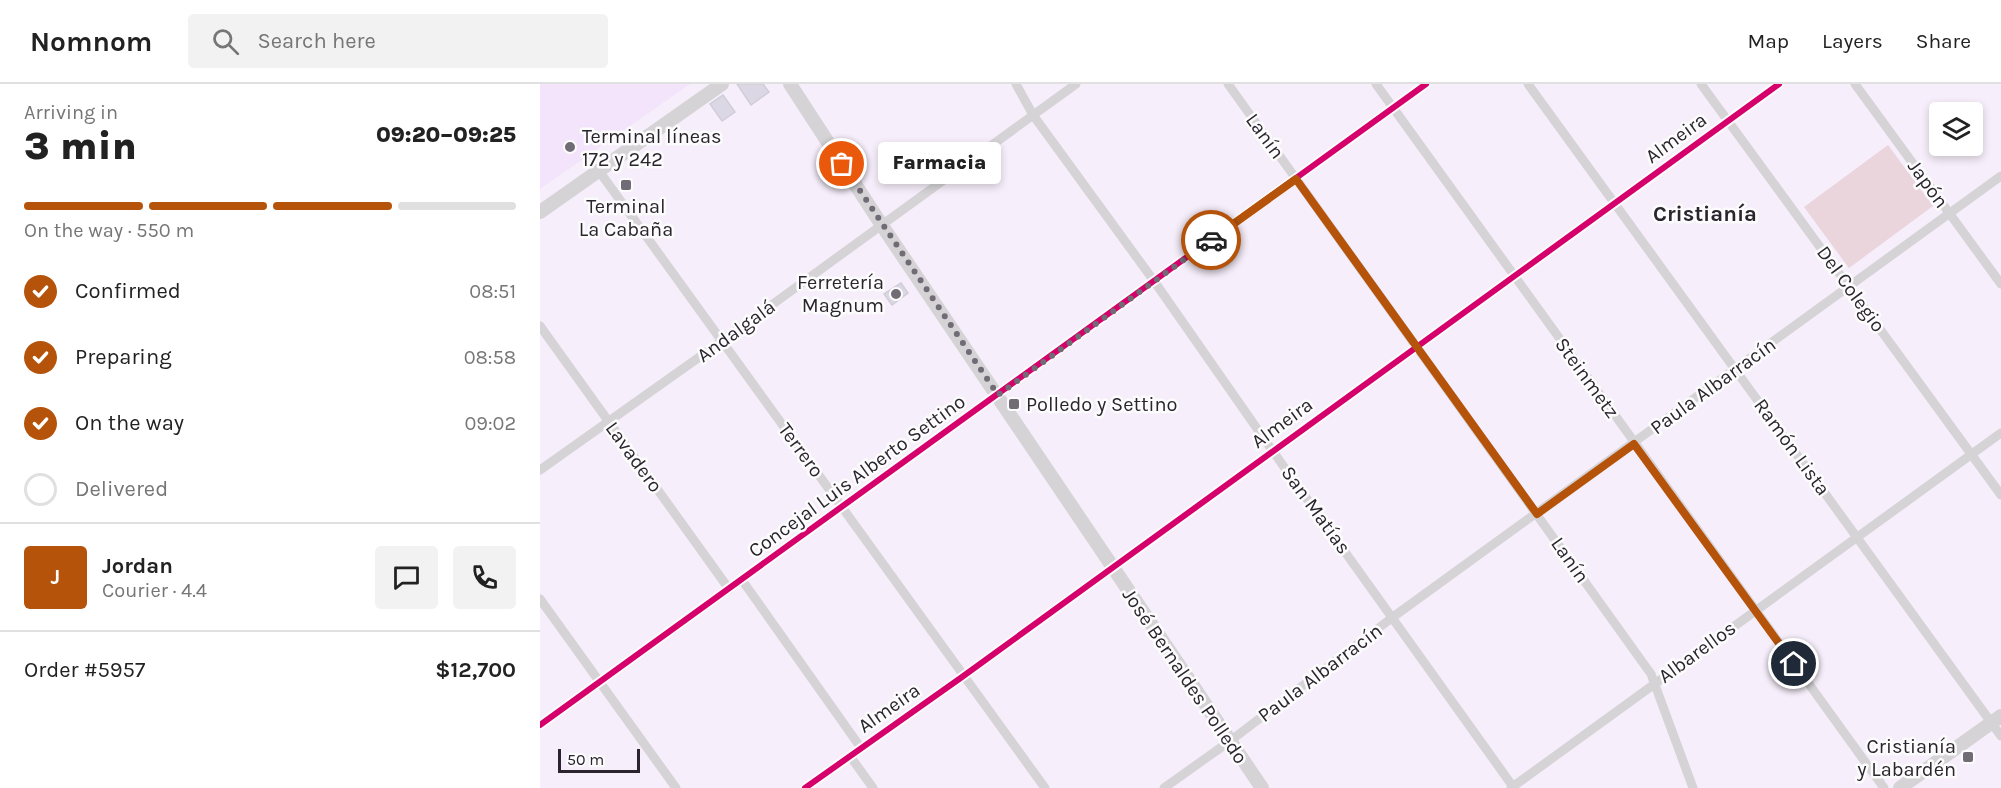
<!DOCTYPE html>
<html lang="en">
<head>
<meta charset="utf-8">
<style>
  body { margin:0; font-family:Karla,sans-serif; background:#f2f2f2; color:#222; height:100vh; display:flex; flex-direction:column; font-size:22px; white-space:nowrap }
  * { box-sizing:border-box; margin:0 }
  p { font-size:20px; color:#767676 }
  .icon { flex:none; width:33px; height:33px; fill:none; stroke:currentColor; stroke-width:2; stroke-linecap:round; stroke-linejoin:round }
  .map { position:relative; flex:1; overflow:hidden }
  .details { display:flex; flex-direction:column; background:#fff; width:540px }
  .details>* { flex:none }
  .fabs { position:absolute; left:1389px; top:18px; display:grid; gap:12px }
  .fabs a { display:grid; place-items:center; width:54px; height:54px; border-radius:6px; background:#fff; box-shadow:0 3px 9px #0003; font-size:30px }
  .scale { position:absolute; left:18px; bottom:15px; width:82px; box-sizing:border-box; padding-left:6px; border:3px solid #2a242e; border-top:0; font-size:16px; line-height:21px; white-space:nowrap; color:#2a242e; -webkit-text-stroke:4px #fcfcfc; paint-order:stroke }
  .pin { position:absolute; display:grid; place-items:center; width:51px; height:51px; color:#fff; margin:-26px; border:3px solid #fff; border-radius:50%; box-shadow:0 2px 6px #0007 }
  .courier { position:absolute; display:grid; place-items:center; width:60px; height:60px; margin:-30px; border:4px solid #b45309; border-radius:50%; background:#fff; color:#222; box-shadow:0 2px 8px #0007 }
  .bubble { position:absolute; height:42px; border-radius:6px; background:#fff; box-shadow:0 3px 9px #0003; font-size:20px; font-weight:800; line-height:42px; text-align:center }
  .summary em { font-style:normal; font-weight:800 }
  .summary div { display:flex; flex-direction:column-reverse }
  .summary { display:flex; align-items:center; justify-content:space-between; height:102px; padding:0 24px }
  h1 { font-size:39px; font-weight:800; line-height:45px }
  .bar { display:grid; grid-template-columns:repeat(4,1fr); gap:9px 6px; align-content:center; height:72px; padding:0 24px }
  .bar i { height:8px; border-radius:4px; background:#e0e0e0 }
  .bar .active { background:#b45309 }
  .bar p { grid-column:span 4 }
  .line { display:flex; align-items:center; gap:15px; padding:0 24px; border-top:2px solid #e0e0e0 }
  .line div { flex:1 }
  .round { display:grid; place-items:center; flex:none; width:63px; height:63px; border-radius:6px; background:#f2f2f2 }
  ol { padding:0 24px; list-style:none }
  li { display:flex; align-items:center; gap:18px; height:66px }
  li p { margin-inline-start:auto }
  li .icon { padding:6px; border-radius:50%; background:#b45309; color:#fff; stroke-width:4 }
  li:last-child { color:#767676 }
  li i { width:33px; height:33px; border:3px solid #e0e0e0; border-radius:50% }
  header { display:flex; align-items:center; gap:36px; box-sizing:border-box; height:84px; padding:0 30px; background:#fff; border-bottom:2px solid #e0e0e0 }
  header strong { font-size:28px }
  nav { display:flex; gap:33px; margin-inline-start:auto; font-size:21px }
  .search { width:420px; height:54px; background:#f2f2f2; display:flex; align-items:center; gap:15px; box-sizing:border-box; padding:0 21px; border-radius:6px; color:#767676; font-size:22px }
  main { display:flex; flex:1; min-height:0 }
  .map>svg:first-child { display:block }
  .built { fill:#f3e4fc }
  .green { fill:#ead5dd }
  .building { fill:#dbd7e4; stroke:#d1cdd8; stroke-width:1.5 }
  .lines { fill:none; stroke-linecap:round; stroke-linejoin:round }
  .street { stroke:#d5d3d6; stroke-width:9 }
  .secondary { stroke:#d5d3d6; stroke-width:14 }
  .cycleway-casing { stroke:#fcfcfc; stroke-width:10 }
  .cycleway { stroke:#d6006c; stroke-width:6 }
  .done { stroke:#716b75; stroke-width:6; stroke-dasharray:0 10.8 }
  .route { stroke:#b45309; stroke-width:8 }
  .poi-dot { fill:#716b75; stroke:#fcfcfc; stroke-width:2 }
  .labels { text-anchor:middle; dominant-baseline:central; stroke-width:5; stroke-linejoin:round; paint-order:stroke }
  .poi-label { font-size:20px; fill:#2a242e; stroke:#fcfcfc; text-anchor:start }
  .street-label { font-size:20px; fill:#2a242e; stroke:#fcfcfc }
  .quarter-label { font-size:22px; font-weight:bold; fill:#2a242e; stroke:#fcfcfc }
</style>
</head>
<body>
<header>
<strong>Nomnom</strong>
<div class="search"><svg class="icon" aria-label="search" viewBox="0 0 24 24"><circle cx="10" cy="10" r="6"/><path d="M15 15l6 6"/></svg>Search here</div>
<nav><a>Map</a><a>Layers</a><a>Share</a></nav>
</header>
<main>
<section class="details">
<div class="summary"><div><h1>3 min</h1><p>Arriving in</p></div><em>09:20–09:25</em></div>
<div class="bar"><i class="active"></i><i class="active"></i><i class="active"></i><i></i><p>On the way · 550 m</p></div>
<ol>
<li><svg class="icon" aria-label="check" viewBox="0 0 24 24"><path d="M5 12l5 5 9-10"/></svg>Confirmed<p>08:51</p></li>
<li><svg class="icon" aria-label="check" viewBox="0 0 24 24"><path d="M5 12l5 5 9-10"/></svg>Preparing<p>08:58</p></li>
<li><svg class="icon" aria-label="check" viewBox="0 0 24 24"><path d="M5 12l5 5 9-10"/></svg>On the way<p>09:02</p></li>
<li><i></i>Delivered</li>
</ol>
<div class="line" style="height:108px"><b class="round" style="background:#b45309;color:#fff">J</b><div><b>Jordan</b><p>Courier · 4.4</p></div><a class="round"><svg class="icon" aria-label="chat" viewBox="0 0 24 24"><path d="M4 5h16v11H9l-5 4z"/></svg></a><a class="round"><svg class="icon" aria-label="phone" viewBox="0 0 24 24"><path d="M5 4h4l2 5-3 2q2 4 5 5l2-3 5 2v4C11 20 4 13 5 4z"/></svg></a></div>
<div class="line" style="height:78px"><div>Order #5957</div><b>$12,700</b></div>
</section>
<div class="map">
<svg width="1461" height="704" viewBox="0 0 1461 704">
  <rect width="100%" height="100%" fill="#f6eefa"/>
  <path class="built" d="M0,0H150L0,105Z"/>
  <path class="green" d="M1348,61L1393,122L1309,184L1264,123Z"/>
  <path class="building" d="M197,0H223L229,8L211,21Z
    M183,11L195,28L182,37L170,20Z
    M361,199L368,209L352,221L344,210Z"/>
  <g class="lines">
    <path class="street" d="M476,0L493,31L614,197L732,366L974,704
      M688,0L1111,590L1153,704
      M836,0L1344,704
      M988,0L1461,652
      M1161,0L1461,411
      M1315,0L1461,200
      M59,87L505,704
      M0,242L189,505
      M0,386L182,257L536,0
      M202,496L321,664
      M0,515L136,704
      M0,641L886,0
      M310,672L333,704
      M265,704L422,593L1239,0
      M624,704L690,657L853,533L1461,92
      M971,704L1461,349"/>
    <path class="secondary" d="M250,0L341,140L722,704
      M0,128L182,0
      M1360,704L1461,632"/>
    <defs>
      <path id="cycleway" d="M0,641L886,0
        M265,704L422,593L1239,0"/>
    </defs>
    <use href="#cycleway" class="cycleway-casing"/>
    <use href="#cycleway" class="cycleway"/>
  </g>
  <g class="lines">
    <path class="done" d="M302,80L458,311L671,156"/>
    <path class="route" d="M671,156L756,95L997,430L1094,360L1254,580"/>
  </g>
  <g class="poi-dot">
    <circle cx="30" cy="63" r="6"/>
    <rect x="80" y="95" width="12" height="12" rx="3"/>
    <circle cx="356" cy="210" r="6"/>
    <rect x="468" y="314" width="12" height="12" rx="3"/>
    <rect x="1422" y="667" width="12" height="12" rx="3"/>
  </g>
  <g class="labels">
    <g class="poi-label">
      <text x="42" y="52">Terminal líneas<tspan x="42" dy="23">172 y 242</tspan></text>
      <text x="86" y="122" text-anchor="middle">Terminal<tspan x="86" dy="23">La Cabaña</tspan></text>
      <text x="344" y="198" text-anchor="end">Ferretería<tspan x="344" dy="23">Magnum</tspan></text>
      <text x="486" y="320">Polledo y Settino</text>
      <text x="1416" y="662" text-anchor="end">Cristianía<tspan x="1416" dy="23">y Labardén</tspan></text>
    </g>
    <g class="street-label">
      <text transform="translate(725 52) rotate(54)">Lanín</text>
      <text transform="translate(1136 54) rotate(-36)">Almeira</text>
      <text transform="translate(1388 100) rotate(54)">Japón</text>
      <text transform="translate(1311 205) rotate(54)">Del Colegio</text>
      <text transform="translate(196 247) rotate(-36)">Andalgalá</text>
      <text transform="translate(1047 294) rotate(54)">Steinmetz</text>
      <text transform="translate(1173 302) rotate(-36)">Paula Albarracín</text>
      <text transform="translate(742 339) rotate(-36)">Almeira</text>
      <text transform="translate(1252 363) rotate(54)">Ramón Lista</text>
      <text transform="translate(261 366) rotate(54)">Terrero</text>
      <text transform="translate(94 373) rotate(54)">Lavadero</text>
      <text transform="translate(317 392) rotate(-36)">Concejal Luis Alberto Settino</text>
      <text transform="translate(776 426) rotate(54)">San Matías</text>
      <text transform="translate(1030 476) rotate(55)">Lanín</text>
      <text transform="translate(1157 568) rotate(-36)">Albarellos</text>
      <text transform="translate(780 589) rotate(-37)">Paula Albarracín</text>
      <text transform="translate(645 592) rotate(56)">José Bernaldes Polledo</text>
      <text transform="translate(349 624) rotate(-35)">Almeira</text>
    </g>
    <g class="quarter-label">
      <text x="1165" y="130">Cristianía</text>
    </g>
  </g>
</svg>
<div class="fabs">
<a><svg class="icon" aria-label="layers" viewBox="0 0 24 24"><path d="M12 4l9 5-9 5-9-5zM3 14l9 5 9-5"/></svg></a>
</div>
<div class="scale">50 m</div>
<div class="pin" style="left:302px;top:80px;background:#ea580c"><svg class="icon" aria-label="bag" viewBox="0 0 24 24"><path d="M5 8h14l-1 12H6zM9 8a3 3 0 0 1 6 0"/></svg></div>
<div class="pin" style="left:1254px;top:580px;background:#1f2937"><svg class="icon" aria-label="home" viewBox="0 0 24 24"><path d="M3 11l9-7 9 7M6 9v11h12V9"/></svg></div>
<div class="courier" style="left:671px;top:156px"><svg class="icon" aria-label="car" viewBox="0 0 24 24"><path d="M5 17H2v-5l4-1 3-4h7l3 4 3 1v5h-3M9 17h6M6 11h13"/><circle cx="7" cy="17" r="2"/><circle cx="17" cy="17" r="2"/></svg></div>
<div class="bubble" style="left:338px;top:58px;width:123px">Farmacia</div>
</div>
</main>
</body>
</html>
